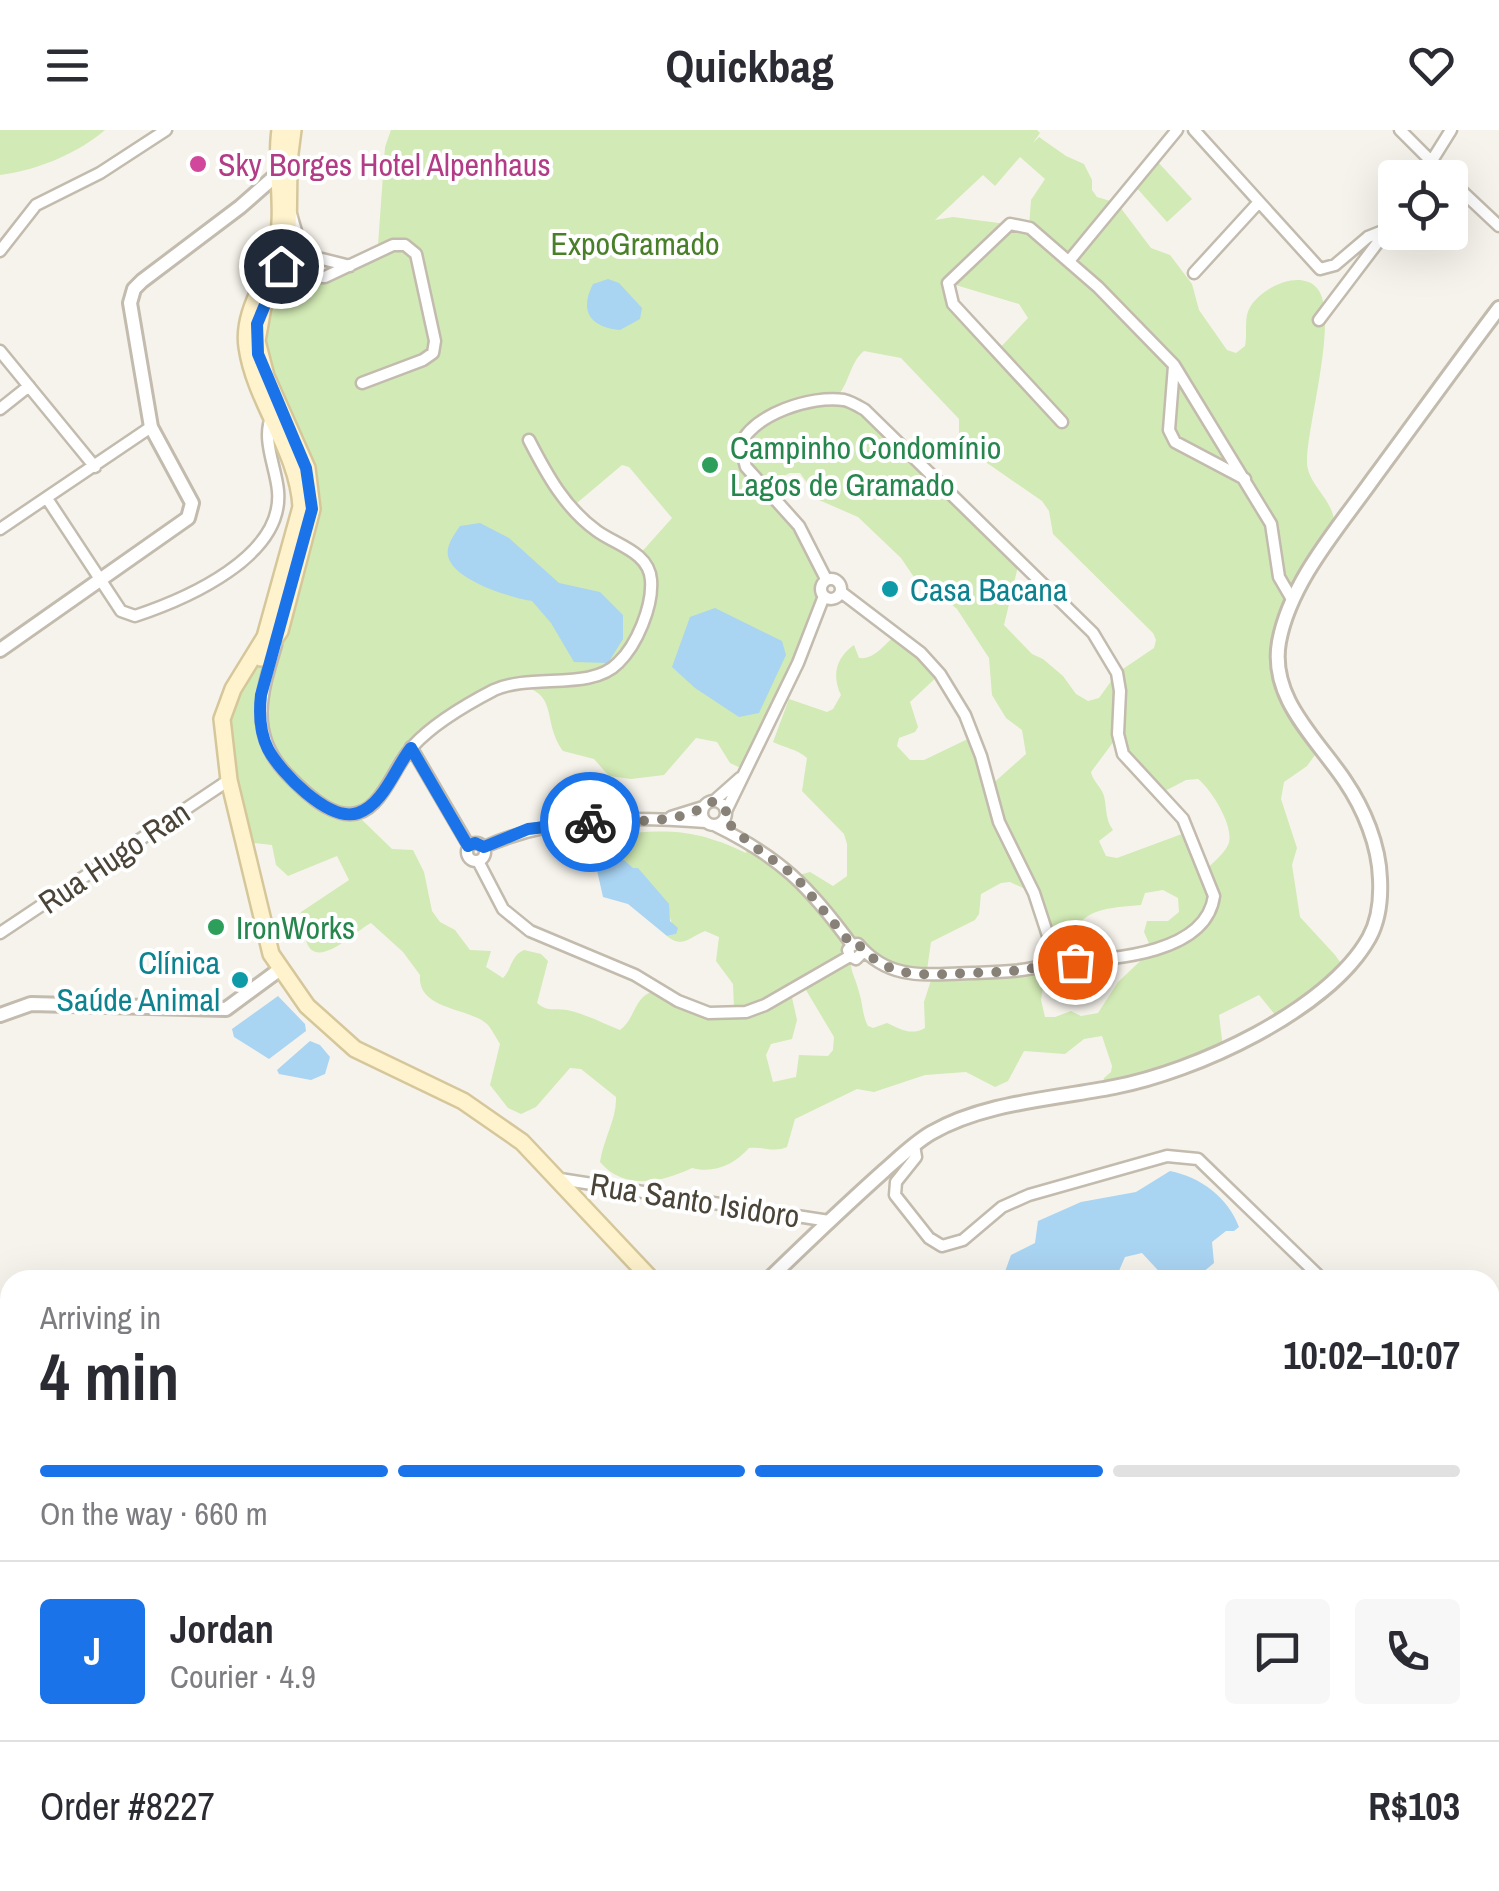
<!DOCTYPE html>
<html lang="en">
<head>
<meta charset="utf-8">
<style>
  body { margin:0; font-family:"Archivo Narrow",sans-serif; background:#f7f7f7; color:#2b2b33; height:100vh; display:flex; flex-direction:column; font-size:38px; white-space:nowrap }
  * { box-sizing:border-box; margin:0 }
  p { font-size:32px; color:#7c7c81 }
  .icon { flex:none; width:55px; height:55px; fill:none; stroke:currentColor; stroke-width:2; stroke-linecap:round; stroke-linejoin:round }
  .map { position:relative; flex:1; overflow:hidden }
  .drawer { position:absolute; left:0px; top:1140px; width:1500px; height:622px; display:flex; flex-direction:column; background:#fff; border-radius:30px 30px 0 0; box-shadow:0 10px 40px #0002 }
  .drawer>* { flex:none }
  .controls { position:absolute; left:1378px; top:30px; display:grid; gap:20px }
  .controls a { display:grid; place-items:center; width:90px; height:90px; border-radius:10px; background:#fff; box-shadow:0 10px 40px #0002; font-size:50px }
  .pin { position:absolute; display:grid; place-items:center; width:85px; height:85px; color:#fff; margin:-42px; border:5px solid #fff; border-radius:50%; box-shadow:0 2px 10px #0007 }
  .courier { position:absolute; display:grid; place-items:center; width:100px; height:100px; margin:-50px; border:8px solid #1a73e8; border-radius:50%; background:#fff; color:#222; box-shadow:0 2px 12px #0007 }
  .head em { font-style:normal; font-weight:700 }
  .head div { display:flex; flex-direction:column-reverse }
  .head { display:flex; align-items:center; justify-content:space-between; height:170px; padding:0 40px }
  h1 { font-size:65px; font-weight:700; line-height:75px }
  .bar { display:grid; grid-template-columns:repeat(4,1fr); gap:15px 10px; align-content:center; height:120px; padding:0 40px }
  .bar i { height:12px; border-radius:8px; background:#e1e1e2 }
  .bar .active { background:#1a73e8 }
  .bar p { grid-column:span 4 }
  .line { display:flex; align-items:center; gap:25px; padding:0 40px; border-top:2px solid #e1e1e2 }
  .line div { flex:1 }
  .round { display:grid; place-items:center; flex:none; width:105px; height:105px; border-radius:10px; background:#f7f7f7 }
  header { display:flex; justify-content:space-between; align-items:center; height:130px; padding:0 40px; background:#fff; font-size:45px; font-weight:700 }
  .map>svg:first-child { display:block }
  .green { fill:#d2eab5; fill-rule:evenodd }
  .water { fill:#a9d4f2 }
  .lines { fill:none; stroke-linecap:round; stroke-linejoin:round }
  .minor-casing { stroke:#c2bbae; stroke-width:15 }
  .tertiary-casing { stroke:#c2bbae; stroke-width:18 }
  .secondary-casing { stroke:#d6c79b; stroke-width:20 }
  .minor { stroke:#fff; stroke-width:10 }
  .tertiary { stroke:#fff; stroke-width:12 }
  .secondary { stroke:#fff3cd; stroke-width:15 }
  .done { stroke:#878178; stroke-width:10; stroke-dasharray:0 18 }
  .route { stroke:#1a73e8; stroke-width:12 }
  .hotel-dot { fill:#d1479c; stroke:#fff; stroke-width:4 }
  .leisure-dot { fill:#2e9e5b; stroke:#fff; stroke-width:4 }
  .culture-dot { fill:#0f9aa8; stroke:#fff; stroke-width:4 }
  .labels { text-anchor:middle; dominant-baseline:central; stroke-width:8; stroke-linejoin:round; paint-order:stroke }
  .hotel-label { font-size:32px; fill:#b23c85; stroke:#fff; text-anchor:start }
  .park-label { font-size:32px; fill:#4a7f2a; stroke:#fff }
  .leisure-label { font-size:32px; fill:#27864d; stroke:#fff; text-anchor:start }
  .culture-label { font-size:32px; fill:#0d838f; stroke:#fff; text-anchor:start }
  .street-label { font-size:32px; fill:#4b4439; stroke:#fff }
</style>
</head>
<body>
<header><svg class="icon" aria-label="menu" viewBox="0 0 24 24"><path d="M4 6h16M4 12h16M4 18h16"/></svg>Quickbag<svg class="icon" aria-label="heart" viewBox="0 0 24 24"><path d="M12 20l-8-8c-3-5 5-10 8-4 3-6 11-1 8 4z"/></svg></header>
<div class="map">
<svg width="1499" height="1761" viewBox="0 0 1499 1761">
  <rect width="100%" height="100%" fill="#f6f3ec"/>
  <path class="green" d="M0,0H105C79,23 35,41 0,45Z
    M391,0H1037L1040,3L1033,13L1039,7L1066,26L1084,34L1092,50V60L1097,67L1117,73L1151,118L1170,125L1192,154L1199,180L1227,220L1236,223L1245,216C1247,206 1245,195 1247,185C1252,162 1297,138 1316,157C1341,181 1306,298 1307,332C1307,355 1335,370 1334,394C1314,431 1266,507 1280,549C1289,572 1308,596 1320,618L1307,636L1284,652L1281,669L1297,718L1292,735L1300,787L1335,825L1340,832L1341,844L1277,887L1259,865L1219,885L1223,918L1102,959L1104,948L1111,942L1112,936L1102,906L1084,909L1065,924L1024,921L1008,951L995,957L966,942L925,945L874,962L857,959L795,989L787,1017C773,1023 764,1016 749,1018C735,1034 714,1044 692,1038C663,1052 624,1061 600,1032C603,1010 617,988 616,967L581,939L570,938L536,977L521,984L508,978L490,955L500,914C496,908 492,899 487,894C468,877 417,880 420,845L403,822L371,793C357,799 312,847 305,806C303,795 298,793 301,782L349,750L337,726L288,746L276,735L272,715L253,713L241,703L222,589L312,379L266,246L257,195L286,150C327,147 346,140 378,115L385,17ZM1020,27L1045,49L1031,70L1029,97L953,87L935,90L983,45L995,56ZM949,153L1019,174L1028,188L998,220L953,174ZM864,221L901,228L959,289V318L967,325L977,326L1042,371L1049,381L1053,404L1153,503L1156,510L1154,518L1117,543L1099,568L1088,571L1076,564L1063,546L1043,529L1032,524L1004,495L1019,432L848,271L835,269C850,254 849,233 864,221ZM622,335L629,337L672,388L639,425L571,378ZM790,343H800L819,370L858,387L901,428L920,456L939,464L957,479L989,528L992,565L1006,588L1022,600L1026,624L989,657L974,606L924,630H910L897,616L899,608L915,602L918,597L910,572L940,544L899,503C885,512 876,530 859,528L854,515C835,528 832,547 841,565L833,579L827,582L789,569L773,612C785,618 797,619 807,628L802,661L844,704L847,714V746L833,756L810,742L795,746L748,712L746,723C689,696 663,700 602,706L609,709L617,724L667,780L676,804L667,806C683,819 689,807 705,801L719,807L716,831L733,854L734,878C721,878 705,881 693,878C679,875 664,855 649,863C634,870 634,890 620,900C602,893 586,884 567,880C554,878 547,882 537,873L548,831L541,824L524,820C511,825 512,839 503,848L486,837L491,821L470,820L455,800L440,792L432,781L424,742L413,720L392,719L357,685L376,671L426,604L512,554C562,561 540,589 563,621L594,629L609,646L631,649L664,645L696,608L717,612L730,633L745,640L824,466L820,460L823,452L799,396L765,355ZM1117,607C1128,629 1141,651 1165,661L1186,650L1198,649C1211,659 1236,698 1228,715C1224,724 1213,732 1206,740L1190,701L1117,728L1106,726L1099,711L1113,700C1105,689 1107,679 1104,666C1101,656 1093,652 1091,642ZM1010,752L1034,763L1057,820L1063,822L1067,829H1077L1079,825C1064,779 1107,778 1141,775L1145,763L1163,760L1178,768L1179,782L1168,791H1147L1144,802L1152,820L1118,852L1098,883L1081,886L1071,881L1055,887H1045L1041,870L1044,851L1034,839L932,847L924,872L925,898C911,906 900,899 887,893L873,898L868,896C862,885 863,874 859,862C854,842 846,839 855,814L906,843L927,840L931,812L975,790L979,784L981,764L1001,753ZM803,855L834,907L833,920L828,926L799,925L796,947L773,952L766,925L771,914L792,909L797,890L791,863Z
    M1157,31L1192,69L1167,92L1135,56Z
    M1499,1164V1761H486L455,1753L1490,1752V1166Z"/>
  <path class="water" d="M608,149L619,153L642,178L640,189L620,200C590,197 579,181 593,154Z
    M480,393L509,408L559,453L600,462L623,485V509L608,533L574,532L551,493L532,471C511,468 453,450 448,426C446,415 454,405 460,396Z
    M715,478L782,511L786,525L759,583L739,587L695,558L672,537L690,487Z
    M602,706L618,716L617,724L633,738H638L669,774L670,791L678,798L676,804L667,806L628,774L603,767L592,718L596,708Z
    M278,866L305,894L306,901L269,929L234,907L232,899Z
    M310,911L320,915L330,927L325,944L311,950L279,944L277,940Z
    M1170,1041C1200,1047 1228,1067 1239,1097L1234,1101H1226L1212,1112L1214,1133L1202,1143V1150H1167L1142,1123L1125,1127L1115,1150H1002L1011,1125L1035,1113L1038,1091L1081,1072L1136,1062Z"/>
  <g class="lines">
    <defs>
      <path id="minor" d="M1194,0L1320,139L1335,135L1368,107L1388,99L1395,88
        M1400,0L1448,48
        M1421,48L1451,0
        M1450,50L1499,96
        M291,84L301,118L318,128L350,136
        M0,121L36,75L100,43L166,0
        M1069,131L1177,0
        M1194,143L1259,72
        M273,164L293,146L325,147L393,115H405L416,124L435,211L433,223L423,230L362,253
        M1319,190L1388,99
        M0,221L95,337
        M1174,236L1169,300L1175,312L1245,349
        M0,279L29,256
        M1062,292L953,174L948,153L1010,94L1030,98L1098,157L1174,235L1271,394L1279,447L1293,471
        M48,370L121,481L135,486C186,469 284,427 278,361C276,337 261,309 272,285
        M0,399L151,297
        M821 459a10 10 0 1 1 20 0a10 10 0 1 1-20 0Z
        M826,449L799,396L746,337L740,315C754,284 811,265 844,270C852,272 858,276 865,280L1093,503L1117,543L1120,561L1118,604L1123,624L1183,689L1214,766C1206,824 1113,829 1066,832
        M841,462L921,523L940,544L965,585L981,626L999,692L1034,763L1053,821
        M276,515C262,561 248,603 286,643C307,665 345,703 374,673C390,657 397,633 413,616C434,593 467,574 494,560C532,543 591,561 618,533C637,515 653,476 651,450C649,422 616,415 597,401C565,378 547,345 529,310
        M411,617L469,716
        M702 683a12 12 0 1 1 24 0a12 12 0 1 1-24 0Z
        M714,671L740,648
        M726,681L798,533L824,466
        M671,687L703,677
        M714,695C780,727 809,756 852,815
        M467 722a9 9 0 1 1 18 0a9 9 0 1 1-18 0Z
        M484,717C554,686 631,686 706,692
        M478,731L503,779L530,801L635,845L678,871L709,883L746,882L765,875L850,826
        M0,803L229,650
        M1048 829a9 9 0 1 1 18 0a9 9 0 1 1-18 0Z
        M863,822L856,829L850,826L848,820L852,815L858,814C890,852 928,844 972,843C999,842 1024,842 1049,834
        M914,1015L916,1027L896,1052L895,1065L929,1108L942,1116L963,1110L1002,1077L1029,1065L1167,1026L1198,1029L1323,1150
        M560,1049L829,1091
        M1490,1288L1499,1282
        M0,1401L10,1400
        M1490,1465L1499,1470
        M1490,1696H1499
        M42,1761L45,1752
        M164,1761L167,1752
        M393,1761L395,1752
        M1159,1761L1162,1752
        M1342,1761L1344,1752"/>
      <path id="tertiary" d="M0,520L188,388L192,373L151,297L130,173L134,159L142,151L240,77L282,40
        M0,885L31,874L226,879L279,840
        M768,1150C806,1113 845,1076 884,1041C899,1028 914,1013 931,1003C985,972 1054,969 1114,957C1194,942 1328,881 1369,808C1379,790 1381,769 1380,749C1379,715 1364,679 1345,651C1317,609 1269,568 1279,512C1290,452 1339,397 1373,349C1415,292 1456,235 1499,178"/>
      <path id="secondary" d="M280,0C274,40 287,83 275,123C265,154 242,183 247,217C255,273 298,320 301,377L265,507L233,559L222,589L229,650L271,824L307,876L355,919L463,971L522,1012L652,1150
        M261,528L280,501L312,379L307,338L266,246L257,211L263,177L288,113L289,31L293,0
        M0,1666L10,1657
        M0,1729L10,1704"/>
    </defs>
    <use href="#minor" class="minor-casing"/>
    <use href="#tertiary" class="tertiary-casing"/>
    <use href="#secondary" class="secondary-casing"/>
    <use href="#minor" class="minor"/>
    <use href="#tertiary" class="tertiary"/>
    <use href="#secondary" class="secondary"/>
  </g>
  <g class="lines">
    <path class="done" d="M590,692C627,689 680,697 710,672H718L726,681L724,689L748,712L795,746L852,815L858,814C891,852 927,844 972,843C999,842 1024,842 1049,834L1050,824L1057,820L1064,822L1066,832H1075"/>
    <path class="route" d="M281,136L257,194L258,224L306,338L312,379L261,565C259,583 260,603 268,619C280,642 329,693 358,683C384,674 395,638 411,618L468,716L475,713L484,717L528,699L590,692"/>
  </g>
  <circle class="hotel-dot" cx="198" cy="34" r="10"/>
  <g class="leisure-dot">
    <circle cx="710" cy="335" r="10"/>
    <circle cx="216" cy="797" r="10"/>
  </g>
  <g class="culture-dot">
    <circle cx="890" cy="459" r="10"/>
    <circle cx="240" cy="850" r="10"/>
  </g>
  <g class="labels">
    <g class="hotel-label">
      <text x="218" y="34">Sky Borges Hotel Alpenhaus</text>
    </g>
    <g class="park-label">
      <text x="635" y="113">ExpoGramado</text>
    </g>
    <g class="leisure-label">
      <text x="730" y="317">Campinho Condomínio<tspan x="730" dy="37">Lagos de Gramado</tspan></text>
      <text x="236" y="797">IronWorks</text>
    </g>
    <g class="culture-label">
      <text x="910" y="459">Casa Bacana</text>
      <text x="220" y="832" text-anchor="end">Clínica<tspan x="220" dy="37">Saúde Animal</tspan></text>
    </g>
    <g class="street-label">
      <text transform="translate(114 727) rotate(-34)">Rua Hugo Ran</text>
      <text transform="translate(695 1070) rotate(9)">Rua Santo Isidoro</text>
    </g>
  </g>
</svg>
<div class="controls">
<a><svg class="icon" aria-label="locate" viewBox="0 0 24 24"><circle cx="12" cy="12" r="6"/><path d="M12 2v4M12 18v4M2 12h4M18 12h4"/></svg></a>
</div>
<div class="pin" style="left:1075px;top:832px;background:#ea580c"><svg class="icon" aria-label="bag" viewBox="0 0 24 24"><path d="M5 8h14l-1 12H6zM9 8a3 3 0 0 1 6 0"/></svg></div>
<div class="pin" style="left:281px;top:136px;background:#1f2937"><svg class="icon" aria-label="home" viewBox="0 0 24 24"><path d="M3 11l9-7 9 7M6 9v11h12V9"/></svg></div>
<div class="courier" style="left:590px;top:692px"><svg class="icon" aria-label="bike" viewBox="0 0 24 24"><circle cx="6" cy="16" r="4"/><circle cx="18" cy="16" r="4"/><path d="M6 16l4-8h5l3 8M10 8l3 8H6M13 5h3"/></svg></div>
<section class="drawer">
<div class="head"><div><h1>4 min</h1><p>Arriving in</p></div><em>10:02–10:07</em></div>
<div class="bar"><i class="active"></i><i class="active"></i><i class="active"></i><i></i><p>On the way · 660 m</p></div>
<div class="line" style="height:180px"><b class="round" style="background:#1a73e8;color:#fff">J</b><div><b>Jordan</b><p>Courier · 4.9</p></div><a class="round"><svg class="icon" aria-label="chat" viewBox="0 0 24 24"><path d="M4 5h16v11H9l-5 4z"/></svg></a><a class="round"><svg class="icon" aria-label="phone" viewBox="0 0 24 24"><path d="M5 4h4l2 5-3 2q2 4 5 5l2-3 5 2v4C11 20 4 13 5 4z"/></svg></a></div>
<div class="line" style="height:130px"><div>Order #8227</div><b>R$103</b></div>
</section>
</div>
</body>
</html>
